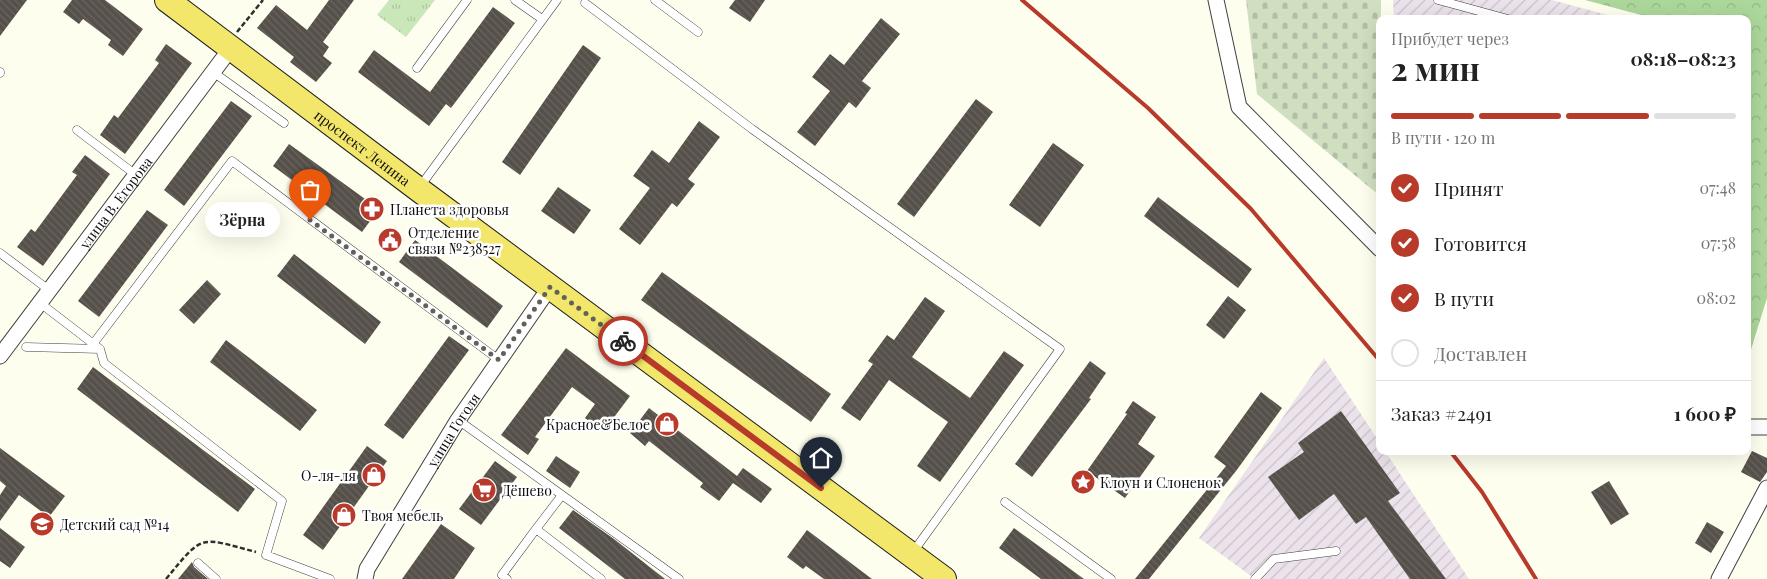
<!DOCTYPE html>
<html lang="ru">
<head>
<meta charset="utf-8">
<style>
  body { margin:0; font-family:"Playfair Display",serif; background:#f6f6f6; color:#222; height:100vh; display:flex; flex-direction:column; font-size:19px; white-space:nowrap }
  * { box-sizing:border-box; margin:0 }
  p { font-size:16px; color:#767676 }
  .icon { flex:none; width:28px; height:28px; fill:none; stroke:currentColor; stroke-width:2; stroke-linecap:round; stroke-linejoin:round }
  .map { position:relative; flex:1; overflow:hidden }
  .details { position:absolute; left:1376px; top:15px; width:375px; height:440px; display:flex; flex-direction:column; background:#fff; border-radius:10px; box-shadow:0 5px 20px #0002 }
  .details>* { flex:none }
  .pin { position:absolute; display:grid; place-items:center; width:42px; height:42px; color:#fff; margin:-51px -21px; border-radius:50% 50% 50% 0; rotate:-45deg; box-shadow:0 0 5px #0007 }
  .pin .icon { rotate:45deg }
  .courier { position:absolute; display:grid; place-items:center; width:50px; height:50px; margin:-25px; border:4px solid #b73a2b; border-radius:50%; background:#fff; color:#222; box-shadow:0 1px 6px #0007 }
  .bubble { position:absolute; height:35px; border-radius:18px; background:#fff; box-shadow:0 5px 20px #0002; font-size:16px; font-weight:700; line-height:35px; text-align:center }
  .head em { font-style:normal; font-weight:700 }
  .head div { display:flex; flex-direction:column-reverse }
  .head { display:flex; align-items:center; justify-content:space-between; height:85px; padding:0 15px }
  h1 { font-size:32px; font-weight:700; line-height:38px }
  .bar { display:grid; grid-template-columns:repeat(4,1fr); gap:8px 5px; align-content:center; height:60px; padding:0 15px }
  .bar i { height:6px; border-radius:4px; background:#e0e0e0 }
  .bar .active { background:#b73a2b }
  .bar p { grid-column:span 4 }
  .line { display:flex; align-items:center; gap:12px; padding:0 15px; border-top:1px solid #e0e0e0 }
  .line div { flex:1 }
  ol { padding:0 15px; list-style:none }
  li { display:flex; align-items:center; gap:15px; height:55px }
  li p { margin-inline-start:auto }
  li .icon { padding:5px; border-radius:50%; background:#b73a2b; color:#fff; stroke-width:4 }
  li:last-child { color:#767676 }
  li i { width:28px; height:28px; border:2px solid #e0e0e0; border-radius:50% }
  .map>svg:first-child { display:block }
  .industrial { fill:url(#industrial-furrows) }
  .forest { fill:url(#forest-crowns) }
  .cemetery { fill:url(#cemetery-stones) }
  .park { fill:url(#park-tufts) }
  .building { fill:url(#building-back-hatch) }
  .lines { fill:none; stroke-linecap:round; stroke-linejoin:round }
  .service-casing { stroke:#404040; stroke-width:9 }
  .minor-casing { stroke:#404040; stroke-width:17 }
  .primary-casing { stroke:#1e1e1e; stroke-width:26 }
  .path { stroke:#2f2f2f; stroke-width:2.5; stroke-dasharray:5 2.5; stroke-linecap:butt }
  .service { stroke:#fff; stroke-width:8 }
  .minor { stroke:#fff; stroke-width:15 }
  .primary { stroke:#f2e66b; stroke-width:24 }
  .rail { stroke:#b73a2b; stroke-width:4 }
  .done { stroke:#61615c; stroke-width:5; stroke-dasharray:0 9 }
  .route { stroke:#b73a2b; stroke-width:6 }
  .labels { text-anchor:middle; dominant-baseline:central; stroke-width:5; stroke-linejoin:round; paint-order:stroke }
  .street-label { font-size:14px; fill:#0d0d0d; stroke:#fff }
  .poi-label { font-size:14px; fill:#0d0d0d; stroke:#fff; text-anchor:start }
</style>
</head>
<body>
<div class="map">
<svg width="1767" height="579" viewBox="0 0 1767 579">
  <defs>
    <pattern id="industrial-furrows" width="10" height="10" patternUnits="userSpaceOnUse" patternTransform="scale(1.25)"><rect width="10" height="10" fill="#ece2eb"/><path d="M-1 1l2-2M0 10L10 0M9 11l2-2" fill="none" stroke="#c9c1c8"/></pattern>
    <pattern id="forest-crowns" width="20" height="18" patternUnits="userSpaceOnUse" patternTransform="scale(1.25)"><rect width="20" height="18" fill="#acd79a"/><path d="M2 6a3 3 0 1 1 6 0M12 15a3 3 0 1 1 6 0" fill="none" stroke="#93b784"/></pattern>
    <pattern id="cemetery-stones" width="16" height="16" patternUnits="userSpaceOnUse" patternTransform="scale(1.25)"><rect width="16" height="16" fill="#d1dfc1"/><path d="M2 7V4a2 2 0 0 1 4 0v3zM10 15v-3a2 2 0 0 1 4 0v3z" fill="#b2bea5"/></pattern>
    <pattern id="park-tufts" width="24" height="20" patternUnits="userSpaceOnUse" patternTransform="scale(1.25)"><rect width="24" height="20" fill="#cae7ba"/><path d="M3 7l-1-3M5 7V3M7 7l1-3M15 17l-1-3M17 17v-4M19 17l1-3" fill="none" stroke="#acc59f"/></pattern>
    <pattern id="building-back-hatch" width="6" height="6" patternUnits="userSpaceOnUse" patternTransform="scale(1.25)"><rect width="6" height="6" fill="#56504a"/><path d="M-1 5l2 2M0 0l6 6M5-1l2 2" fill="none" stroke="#696460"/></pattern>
  </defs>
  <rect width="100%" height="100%" fill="#fefeef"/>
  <path class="industrial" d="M1393,0H1552L1622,19H1394Z
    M1324,358L1380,443V451H1385L1469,579H1255L1199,538Z"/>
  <path class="forest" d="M1585,0H1767V298L1748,359V19H1656Z"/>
  <path class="cemetery" d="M1246,0H1381L1380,196L1257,94Z"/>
  <path class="park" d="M389,0H435L406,37L377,15Z"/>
  <path class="building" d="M0,0H27L0,36Z
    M72,0H105L143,29L123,56L108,45L111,40L83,19L79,24L63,12Z
    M329,0H354L323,42L329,47L323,56L332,63L316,82L290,62L294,57L257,28L276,5L307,30Z
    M735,0H765L750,22L729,8Z
    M493,7L515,23L451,108L446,104L429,126L358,72L374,50L430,92Z
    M881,18L900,34L862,81L871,88L856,108L849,102L815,146L797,132L830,91L812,77L830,54L844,65Z
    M166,44L192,63L125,154L100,135L114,115L118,118L159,63L155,60Z
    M583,45L601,58L520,175L502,162Z
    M976,99L993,112L914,217L897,204Z
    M231,101L252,116L184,206L164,190Z
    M699,121L720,137L688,179L695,184L677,207L672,203L640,245L619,229L650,188L633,176L652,150L669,163Z
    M1053,143L1084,165L1040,227L1009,205Z
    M289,144L379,209L362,232L273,166Z
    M85,155L110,174L43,266L17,247L31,229L35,232L77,175L72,172Z
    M558,187L591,210L574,234L541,211Z
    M1158,197L1252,269L1238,288L1144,216Z
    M147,210L168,225L99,317L78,301Z
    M415,240L503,306L487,328L399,262Z
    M294,254L381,322L365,344L277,276Z
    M662,272L831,394L811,422L641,300Z
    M207,280L221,294L194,324L179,310Z
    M1228,296L1246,310L1224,339L1206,325Z
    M925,297L945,311L912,357L970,398L1004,351L1024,365L940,482L917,466L948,422L889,380L860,421L841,408L873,364L868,361L887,335L894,340Z
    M449,336L469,350L403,439L384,425Z
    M226,340L317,410L300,431L210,362Z
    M566,348L630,396L603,432L585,418L595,404L572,387L535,437L539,439L528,455L501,435Z
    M1090,361L1106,373L1089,398L1091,399L1032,477L1015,464Z
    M93,367L255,489L238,512L77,389Z
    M1261,392L1282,408L1236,471L1149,579H1135L1226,466L1214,457Z
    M1133,401L1156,417L1138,444L1155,456L1125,498L1087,471L1127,414L1125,413Z
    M649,408L737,476L743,468L772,489L761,503L733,483L719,501L700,487L703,483L649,441L645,446L630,433Z
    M1341,411L1400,493L1388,501L1446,579H1410L1366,517L1356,524L1334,494L1299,520L1268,477L1304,452L1298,443Z
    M367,446L387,461L323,550L303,535Z
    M0,448L65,496L49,517L19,495L0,521V495L6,486L0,481Z
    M1752,451L1767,458V472L1760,482L1741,472Z
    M556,456L580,472L570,488L546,471Z
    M495,461L517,477L481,525L459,509Z
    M1609,481L1629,514L1611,525L1591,492Z
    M573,510L614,539L665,579H625L559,528Z
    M1707,522L1724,532L1711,553L1695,543Z
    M441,524L475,548L454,579H402Z
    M0,528L25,547L10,568L0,561Z
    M1014,528L1084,579H1041L999,548Z
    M807,530L872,579H824L806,566L803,569L787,557Z
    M192,562L194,567L208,579H178Z"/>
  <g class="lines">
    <defs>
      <path id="service" d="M515,0L542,19
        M655,0L698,32
        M1438,0L1508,19
        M585,3L752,129L1060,349L913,552
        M417,68L467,0
        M0,72V73
        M213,72L284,123
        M77,130L136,175
        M419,188L557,0
        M0,253L49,290
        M40,303L100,349L104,363L282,501L266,555L330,579
        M93,344L232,161L499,360
        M26,347L100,349
        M458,420L562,495L536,529L601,579
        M562,495L679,579
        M1005,502L1111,579
        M198,563L216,579
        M507,579L502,575L536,529
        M1255,579L1274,559L1336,551"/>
      <g id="minor">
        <path d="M1216,0L1239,107L1380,249"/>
        <path id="s1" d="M0,356L231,48"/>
        <path d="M1748,427H1767"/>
        <path id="s2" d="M365,579L367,569L458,420L550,287"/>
        <path d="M1719,579L1767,488"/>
      </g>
      <g id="primary">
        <path id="s3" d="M167,0L418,189L944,579"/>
      </g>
    </defs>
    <use href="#service" class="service-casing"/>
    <use href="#minor" class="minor-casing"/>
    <use href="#primary" class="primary-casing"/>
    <path class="path" d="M237,32L263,0
      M166,579C204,533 199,537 256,552"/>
    <use href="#service" class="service"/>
    <use href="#minor" class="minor"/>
    <use href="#primary" class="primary"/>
    <path class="rail" d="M1022,0L1148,108L1251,209L1380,361
      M1450,451L1482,492L1536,579"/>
  </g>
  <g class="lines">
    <path class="done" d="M310,220L499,360L550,287L623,341"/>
    <path class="route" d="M623,341L821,488"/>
  </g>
  <defs>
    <symbol id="pharmacy-disc" viewBox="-11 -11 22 22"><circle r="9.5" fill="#b73a2b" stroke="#fff"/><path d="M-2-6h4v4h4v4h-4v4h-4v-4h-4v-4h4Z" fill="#fff"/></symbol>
    <symbol id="civic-disc" viewBox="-11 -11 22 22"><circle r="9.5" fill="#b73a2b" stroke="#fff"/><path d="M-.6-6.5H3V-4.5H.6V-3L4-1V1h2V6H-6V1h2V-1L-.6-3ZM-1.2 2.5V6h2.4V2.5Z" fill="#fff"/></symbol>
    <symbol id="shop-disc" viewBox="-11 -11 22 22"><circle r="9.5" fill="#b73a2b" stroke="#fff"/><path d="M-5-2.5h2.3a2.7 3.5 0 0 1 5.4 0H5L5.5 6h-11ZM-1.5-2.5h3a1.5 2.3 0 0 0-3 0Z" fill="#fff"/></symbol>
    <symbol id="sight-disc" viewBox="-11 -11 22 22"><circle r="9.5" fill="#b73a2b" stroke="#fff"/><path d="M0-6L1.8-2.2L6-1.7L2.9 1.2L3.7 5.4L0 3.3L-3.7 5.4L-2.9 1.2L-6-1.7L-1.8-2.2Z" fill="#fff"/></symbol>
    <symbol id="supermarket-disc" viewBox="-11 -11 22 22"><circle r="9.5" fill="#b73a2b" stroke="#fff"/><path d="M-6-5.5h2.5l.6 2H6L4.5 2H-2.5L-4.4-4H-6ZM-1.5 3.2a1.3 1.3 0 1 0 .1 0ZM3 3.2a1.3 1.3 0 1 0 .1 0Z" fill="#fff"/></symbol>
    <symbol id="school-disc" viewBox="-11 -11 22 22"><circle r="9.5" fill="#b73a2b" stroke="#fff"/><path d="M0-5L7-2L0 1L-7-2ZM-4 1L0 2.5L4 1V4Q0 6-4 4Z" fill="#fff"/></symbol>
  </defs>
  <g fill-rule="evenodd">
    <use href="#pharmacy-disc" x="358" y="195" width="28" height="28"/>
    <use href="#civic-disc" x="376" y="226" width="28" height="28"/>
    <use href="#shop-disc" x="653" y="410" width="28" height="28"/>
    <use href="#shop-disc" x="360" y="461" width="28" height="28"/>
    <use href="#sight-disc" x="1069" y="468" width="28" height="28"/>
    <use href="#supermarket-disc" x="470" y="476" width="28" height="28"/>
    <use href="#shop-disc" x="330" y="501" width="28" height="28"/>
    <use href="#school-disc" x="28" y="510" width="28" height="28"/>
  </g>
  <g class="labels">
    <g class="street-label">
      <text stroke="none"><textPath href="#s3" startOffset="245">проспект Ленина</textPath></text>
      <text stroke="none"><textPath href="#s1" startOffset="192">улица В. Егорова</textPath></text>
      <text stroke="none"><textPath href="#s2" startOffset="174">улица Гоголя</textPath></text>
    </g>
    <g class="poi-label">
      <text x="390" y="209">Планета здоровья</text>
      <text x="408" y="232">Отделение<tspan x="408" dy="16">связи №238527</tspan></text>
      <text x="650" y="424" text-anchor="end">Красное&amp;Белое</text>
      <text x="356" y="475" text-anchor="end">О-ля-ля</text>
      <text x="1100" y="482">Клоун и Слоненок</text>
      <text x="502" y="490">Дёшево</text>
      <text x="362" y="515">Твоя мебель</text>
      <text x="60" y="524">Детский сад №14</text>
    </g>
  </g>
</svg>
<div class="pin" style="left:310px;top:220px;background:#ea580c"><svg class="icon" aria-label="bag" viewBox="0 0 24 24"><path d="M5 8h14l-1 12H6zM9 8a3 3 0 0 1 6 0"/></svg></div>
<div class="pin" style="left:821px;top:488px;background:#1f2937"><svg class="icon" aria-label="home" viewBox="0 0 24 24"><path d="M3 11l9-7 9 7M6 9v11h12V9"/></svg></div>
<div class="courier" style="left:623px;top:341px"><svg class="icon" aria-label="bike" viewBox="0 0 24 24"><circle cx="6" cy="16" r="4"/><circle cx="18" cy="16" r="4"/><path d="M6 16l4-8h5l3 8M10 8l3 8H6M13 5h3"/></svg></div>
<div class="bubble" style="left:205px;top:202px;width:75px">Зёрна</div>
<section class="details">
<div class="head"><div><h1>2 мин</h1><p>Прибудет через</p></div><em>08:18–08:23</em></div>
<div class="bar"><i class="active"></i><i class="active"></i><i class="active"></i><i></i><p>В пути · 120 m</p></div>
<ol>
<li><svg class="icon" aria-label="check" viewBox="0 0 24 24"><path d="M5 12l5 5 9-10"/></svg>Принят<p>07:48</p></li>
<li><svg class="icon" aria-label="check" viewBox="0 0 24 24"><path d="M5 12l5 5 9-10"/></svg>Готовится<p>07:58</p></li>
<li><svg class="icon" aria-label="check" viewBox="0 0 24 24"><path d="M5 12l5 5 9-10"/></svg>В пути<p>08:02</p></li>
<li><i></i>Доставлен</li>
</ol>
<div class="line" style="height:65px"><div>Заказ #2491</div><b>1 600 ₽</b></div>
</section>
</div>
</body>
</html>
